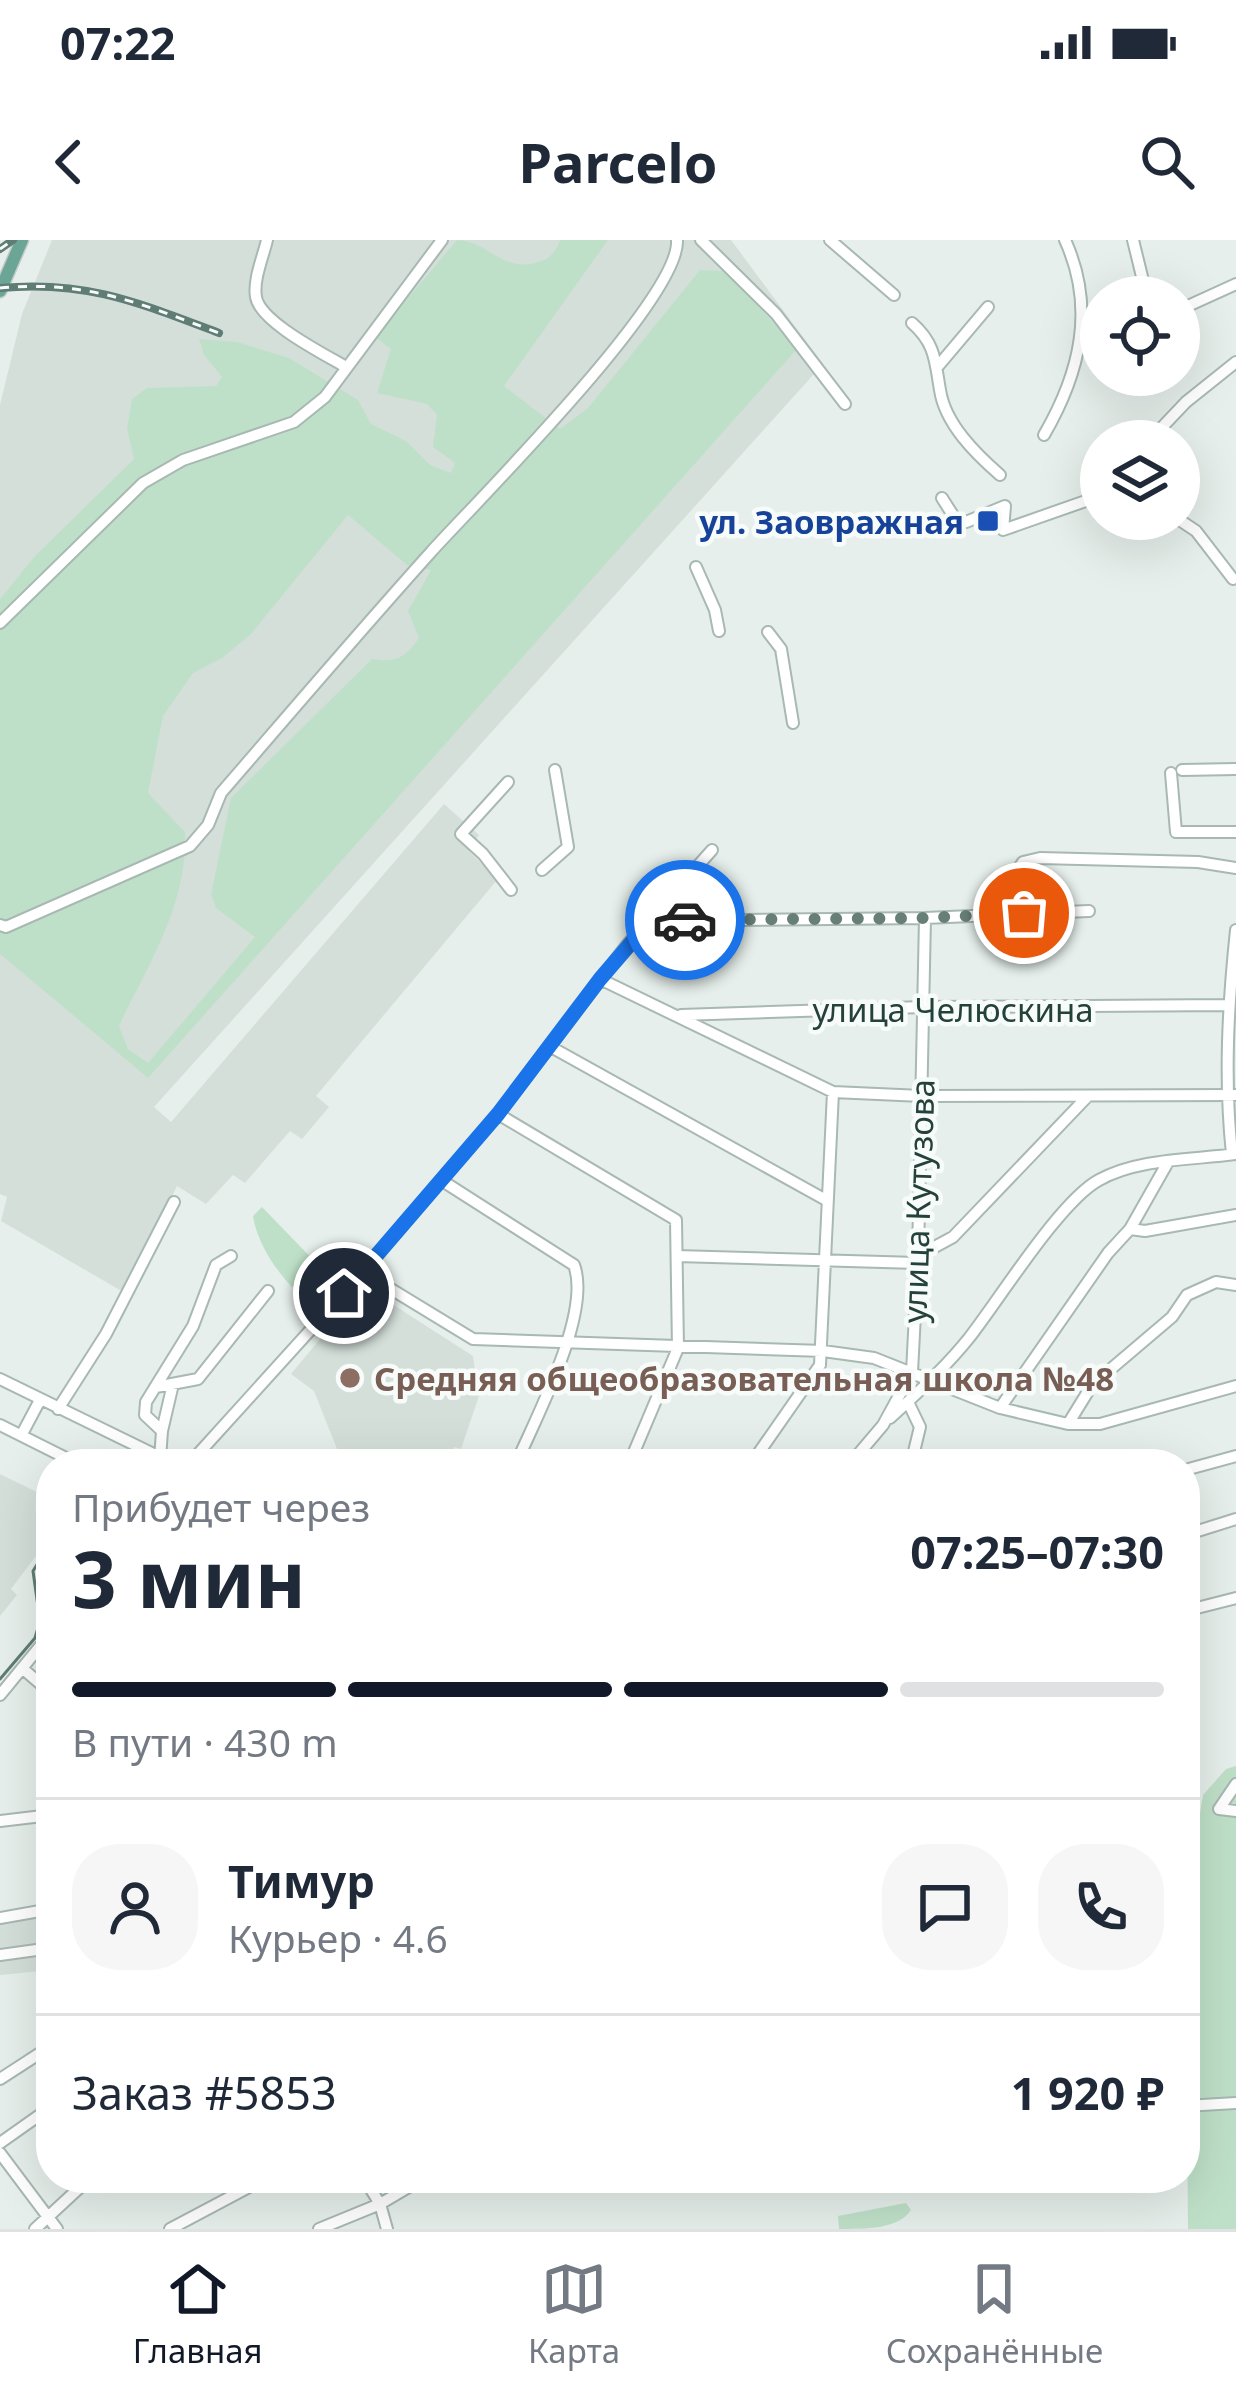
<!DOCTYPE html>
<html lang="ru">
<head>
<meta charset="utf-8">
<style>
  body { margin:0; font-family:"Noto Sans",sans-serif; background:#f6f6f7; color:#1f2937; height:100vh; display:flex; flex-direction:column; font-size:45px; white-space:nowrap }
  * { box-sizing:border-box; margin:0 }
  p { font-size:39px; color:#747a83 }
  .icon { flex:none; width:66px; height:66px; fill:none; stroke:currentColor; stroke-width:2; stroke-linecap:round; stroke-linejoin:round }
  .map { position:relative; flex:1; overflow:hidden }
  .details { position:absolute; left:36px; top:1209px; width:1164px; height:744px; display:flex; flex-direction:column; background:#fff; border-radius:48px; box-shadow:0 12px 48px #0002 }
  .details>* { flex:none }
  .buttons { position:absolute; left:1080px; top:36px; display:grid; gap:24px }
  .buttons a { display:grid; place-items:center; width:120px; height:120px; border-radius:50%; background:#fff; box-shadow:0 12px 48px #0002; font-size:60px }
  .pin { position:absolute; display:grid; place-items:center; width:102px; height:102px; color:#fff; margin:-51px; border:6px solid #fff; border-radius:50%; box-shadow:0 3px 12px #0007 }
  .courier { position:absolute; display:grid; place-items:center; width:120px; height:120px; margin:-60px; border:9px solid #1a73e8; border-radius:50%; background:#fff; color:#222; box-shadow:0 3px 15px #0007 }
  .headline em { font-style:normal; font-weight:700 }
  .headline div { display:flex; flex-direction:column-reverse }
  .headline { display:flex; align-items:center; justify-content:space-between; height:204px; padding:0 36px }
  h1 { font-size:78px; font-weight:700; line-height:90px }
  .bar { display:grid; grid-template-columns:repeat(4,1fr); gap:18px 12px; align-content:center; height:144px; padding:0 36px }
  .bar i { height:15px; border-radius:9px; background:#e0e1e3 }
  .bar .current { background:#111827 }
  .bar p { grid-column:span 4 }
  .line { display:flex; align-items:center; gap:30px; padding:0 36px; border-top:3px solid #e0e1e3 }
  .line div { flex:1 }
  .round { display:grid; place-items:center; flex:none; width:126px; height:126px; border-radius:48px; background:#f6f6f7 }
  .status { display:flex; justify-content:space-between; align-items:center; height:84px; padding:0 60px; background:#fff; direction:ltr }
  .status svg { height:33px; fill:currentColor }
  header { display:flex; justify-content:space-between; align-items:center; height:156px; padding:0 36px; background:#fff; font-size:54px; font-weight:700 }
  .dock { display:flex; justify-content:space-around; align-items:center; height:168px; border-top:3px solid #e0e1e3; background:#fff; font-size:33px; color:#747a83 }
  .dock a { display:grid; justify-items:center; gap:6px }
  .dock .current { color:#111827 }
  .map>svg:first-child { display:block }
  .built { fill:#d4dfda }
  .green { fill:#bfe0c8; fill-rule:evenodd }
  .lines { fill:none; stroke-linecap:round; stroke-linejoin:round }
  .minor-casing { stroke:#a8b8b2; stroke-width:14 }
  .major-casing { stroke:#c2cac8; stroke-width:15 }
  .minor { stroke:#fff; stroke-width:10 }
  .major { stroke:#6aa596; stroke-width:12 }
  .tram { stroke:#5f7d75; stroke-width:3 }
  .rail-casing { stroke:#5f7d75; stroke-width:8 }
  .rail { stroke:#f7fbf9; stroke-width:3; stroke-dasharray:9; stroke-linecap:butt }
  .done { stroke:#687f78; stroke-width:12; stroke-dasharray:0 21.6 }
  .route { stroke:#1a73e8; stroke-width:15 }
  .transit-dot { fill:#1a4fb4; stroke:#f7fbf9; stroke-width:4.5 }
  .education-dot { fill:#8d6e63; stroke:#f7fbf9; stroke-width:4.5 }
  .labels { text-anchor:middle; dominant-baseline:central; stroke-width:9; stroke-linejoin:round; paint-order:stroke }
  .transit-label { font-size:33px; font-weight:bold; fill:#164399; stroke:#f7fbf9; text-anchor:end }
  .street-label { font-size:33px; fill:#24423a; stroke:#f7fbf9 }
  .education-label { font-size:33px; font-weight:bold; fill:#785e54; stroke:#f7fbf9; text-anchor:start }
</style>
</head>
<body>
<div class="status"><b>07:22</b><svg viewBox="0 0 49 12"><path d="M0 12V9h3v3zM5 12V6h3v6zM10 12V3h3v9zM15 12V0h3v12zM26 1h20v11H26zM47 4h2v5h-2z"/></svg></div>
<header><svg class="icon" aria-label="back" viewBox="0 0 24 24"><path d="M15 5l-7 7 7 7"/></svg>Parcelo<svg class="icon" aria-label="search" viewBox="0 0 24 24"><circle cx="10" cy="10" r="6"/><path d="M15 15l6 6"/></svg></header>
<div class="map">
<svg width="1236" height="1989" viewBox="0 0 1236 1989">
  <rect width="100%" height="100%" fill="#e6efeb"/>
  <path class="built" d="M52,0H731L823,124L154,867L171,882L444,564L479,595L469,611L497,640L316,856L329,867L302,899L290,891L245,943L233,935L206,964L177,946L125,1053L1,981L7,957L0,954V165L22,74Z
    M364,1046L473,1116L477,1145L482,1147L461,1209L454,1207L447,1224H343L314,1151L291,1134Z
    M0,1234L51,1259V1296L11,1349L17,1355L0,1376Z
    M51,1675V1730L0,1735V1682Z"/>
  <path class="green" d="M457,0C485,0 500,29 531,24C548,20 554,16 560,0H608L504,146L560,189L588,168L700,30L726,31L797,109L148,838L0,714V359L35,316L134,219L127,189L132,159L147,148L216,146L222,137L204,115L199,99L237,102L289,118L358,160L371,184L406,201L430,225L451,233L455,223L433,207L437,175L427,164L377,153L391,109L375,97ZM348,275L407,325L431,330L408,371L419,398C405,418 396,423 372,419L231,558L211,654L216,668L255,697L148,823L128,809L119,786C149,723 188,664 185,592L148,553L163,476L193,433L222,418L251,394Z
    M262,967L323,1030L317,1044L292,1047C274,1028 257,1002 253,976Z
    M1236,1526V1989H1188L1185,1666L1203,1555L1226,1529Z
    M906,1963L911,1970C899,1989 866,1989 839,1989L838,1976Z"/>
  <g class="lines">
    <defs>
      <path id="minor" d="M267,0C263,17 253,40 256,57C260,82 324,114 346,127
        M701,0L776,74L845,164
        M830,0L894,55
        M1133,0L1147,57
        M1179,70L1236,44
        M912,83C936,104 935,122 940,150C945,184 976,214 1000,235
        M939,125L988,67
        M1044,195C1080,133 1096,68 1065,0
        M1149,201L1186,162L1236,122
        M942,258L956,280L966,282L1005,266L1003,290L1097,257
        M1178,279L1196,291L1233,339
        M696,327L715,370L719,391
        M0,383L143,243L183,220L294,182L325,157L442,0
        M768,392L781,409L793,483
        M1182,530L1236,529
        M1171,533L1176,592H1236
        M508,542L461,594L483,614L511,650
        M542,630L568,607L555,530
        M1016,674L1019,628L1023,622L1040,618L1198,622L1236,628
        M650,681L925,678L1089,671
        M0,685L6,687L190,606L208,585L221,553C291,472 360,391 431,312C477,261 681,58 677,0
        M600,739L833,852L922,856L1236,855
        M681,775L923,767L1228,765
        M551,807L826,960
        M498,874L676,980L678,1108L629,1224
        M1232,914C1224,839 1228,766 1236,690
        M441,940L574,1025C592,1073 536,1177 516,1224
        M1130,989L1168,922
        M677,1016L917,1023
        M918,1016L953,997L1087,857
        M363,1032L473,1099L823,1111L874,1118L1000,1168L1068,1184H1100L1236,1146
        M0,1139L174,1224
        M156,1147L198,1139L268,1051
        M908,1162L920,1187L911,1224
        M1000,1168L1108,1013L1130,989L1145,991L1236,975
        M58,1169L106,1094L174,962
        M890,1178C918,1153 945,1128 969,1098C999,1060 1060,961 1099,940C1138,918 1193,920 1236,914
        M1068,1184L1092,1145L1172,1077L1187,1055L1216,1042L1236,1045
        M0,1185L78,1224
        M162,1191L173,1144
        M22,1194L40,1160
        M160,1219L162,1191L145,1175L146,1162L193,1086L216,1025L231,1016
        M959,1220L975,1224
        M189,1224L363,1032L498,874L626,706L712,610
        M751,1224L820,1125L833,852
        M850,1224L883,1185L912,1132L918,1016L925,678
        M1185,1230L1236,1216
        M1185,1295L1236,1279
        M1185,1371L1236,1358
        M22,1428L51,1453
        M0,1455L51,1393
        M1236,1544L1219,1569L1236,1571
        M0,1581L51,1575
        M0,1678L51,1669
        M0,1715L51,1708
        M0,1839L51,1806
        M1185,1866L1236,1863
        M0,1903L51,1867
        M0,1913L57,1989
        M364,1938L380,1964L387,1989
        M35,1989L90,1938
        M170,1989L266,1938
        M319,1989L380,1964L424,1938"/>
      <path id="major" d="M0,51L22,0"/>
    </defs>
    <use href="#minor" class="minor-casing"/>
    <use href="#major" class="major-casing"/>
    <use href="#minor" class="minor"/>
    <use href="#major" class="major"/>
    <path class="tram" d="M0,1439L35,1398L40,1381L33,1331L43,1315L51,1311"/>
    <defs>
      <path id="rail" d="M0,9L13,0
        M0,48C87,40 139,63 219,93"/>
    </defs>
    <use href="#rail" class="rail-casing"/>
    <use href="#rail" class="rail"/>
  </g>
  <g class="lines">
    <path class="done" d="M685,680L926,678L1024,673"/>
    <path class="route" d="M344,1053L498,874L600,739L650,681L685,680"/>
  </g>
  <rect class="transit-dot" x="976" y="269" width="24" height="24" rx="6"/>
  <circle class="education-dot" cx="350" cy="1138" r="12"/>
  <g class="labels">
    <g class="transit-label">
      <text x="964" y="281">ул. Заовражная</text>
    </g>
    <g class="street-label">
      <text x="953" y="769">улица Челюскина</text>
      <text transform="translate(918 961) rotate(-88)">улица Кутузова</text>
    </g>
    <g class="education-label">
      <text x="374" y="1138">Средняя общеобразовательная школа №48</text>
    </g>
  </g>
</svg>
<div class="buttons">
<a><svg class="icon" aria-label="locate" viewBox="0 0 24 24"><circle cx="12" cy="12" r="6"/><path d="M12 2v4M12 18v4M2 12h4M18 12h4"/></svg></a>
<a><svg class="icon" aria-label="layers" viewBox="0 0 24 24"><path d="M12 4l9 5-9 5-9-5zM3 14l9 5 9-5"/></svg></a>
</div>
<div class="pin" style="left:1024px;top:673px;background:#ea580c"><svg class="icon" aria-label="bag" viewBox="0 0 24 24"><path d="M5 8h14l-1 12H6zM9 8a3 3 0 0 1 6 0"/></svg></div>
<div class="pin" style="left:344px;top:1053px;background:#1f2937"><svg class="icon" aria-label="home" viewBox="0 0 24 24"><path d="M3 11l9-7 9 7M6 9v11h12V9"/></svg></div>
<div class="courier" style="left:685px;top:680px"><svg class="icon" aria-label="car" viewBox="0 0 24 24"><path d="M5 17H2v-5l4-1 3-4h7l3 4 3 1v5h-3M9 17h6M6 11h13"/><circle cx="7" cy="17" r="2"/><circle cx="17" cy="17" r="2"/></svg></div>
<section class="details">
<div class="headline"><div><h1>3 мин</h1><p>Прибудет через</p></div><em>07:25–07:30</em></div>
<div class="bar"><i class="current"></i><i class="current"></i><i class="current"></i><i></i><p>В пути · 430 m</p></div>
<div class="line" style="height:216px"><a class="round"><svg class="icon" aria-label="person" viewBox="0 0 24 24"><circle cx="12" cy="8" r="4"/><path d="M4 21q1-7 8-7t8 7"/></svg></a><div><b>Тимур</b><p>Курьер · 4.6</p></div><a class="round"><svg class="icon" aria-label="chat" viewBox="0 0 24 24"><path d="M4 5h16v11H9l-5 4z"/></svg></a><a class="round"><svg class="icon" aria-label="phone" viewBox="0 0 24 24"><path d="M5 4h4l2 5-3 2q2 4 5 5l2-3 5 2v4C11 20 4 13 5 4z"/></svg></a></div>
<div class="line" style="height:156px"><div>Заказ #5853</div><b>1 920 ₽</b></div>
</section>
</div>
<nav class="dock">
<a class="current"><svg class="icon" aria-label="home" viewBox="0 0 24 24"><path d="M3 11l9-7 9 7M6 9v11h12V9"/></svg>Главная</a>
<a><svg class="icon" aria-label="map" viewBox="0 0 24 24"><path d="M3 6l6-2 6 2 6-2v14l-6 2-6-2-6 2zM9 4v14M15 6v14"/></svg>Карта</a>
<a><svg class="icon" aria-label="saved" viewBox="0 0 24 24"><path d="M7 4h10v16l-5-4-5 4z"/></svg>Сохранённые</a>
</nav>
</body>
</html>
